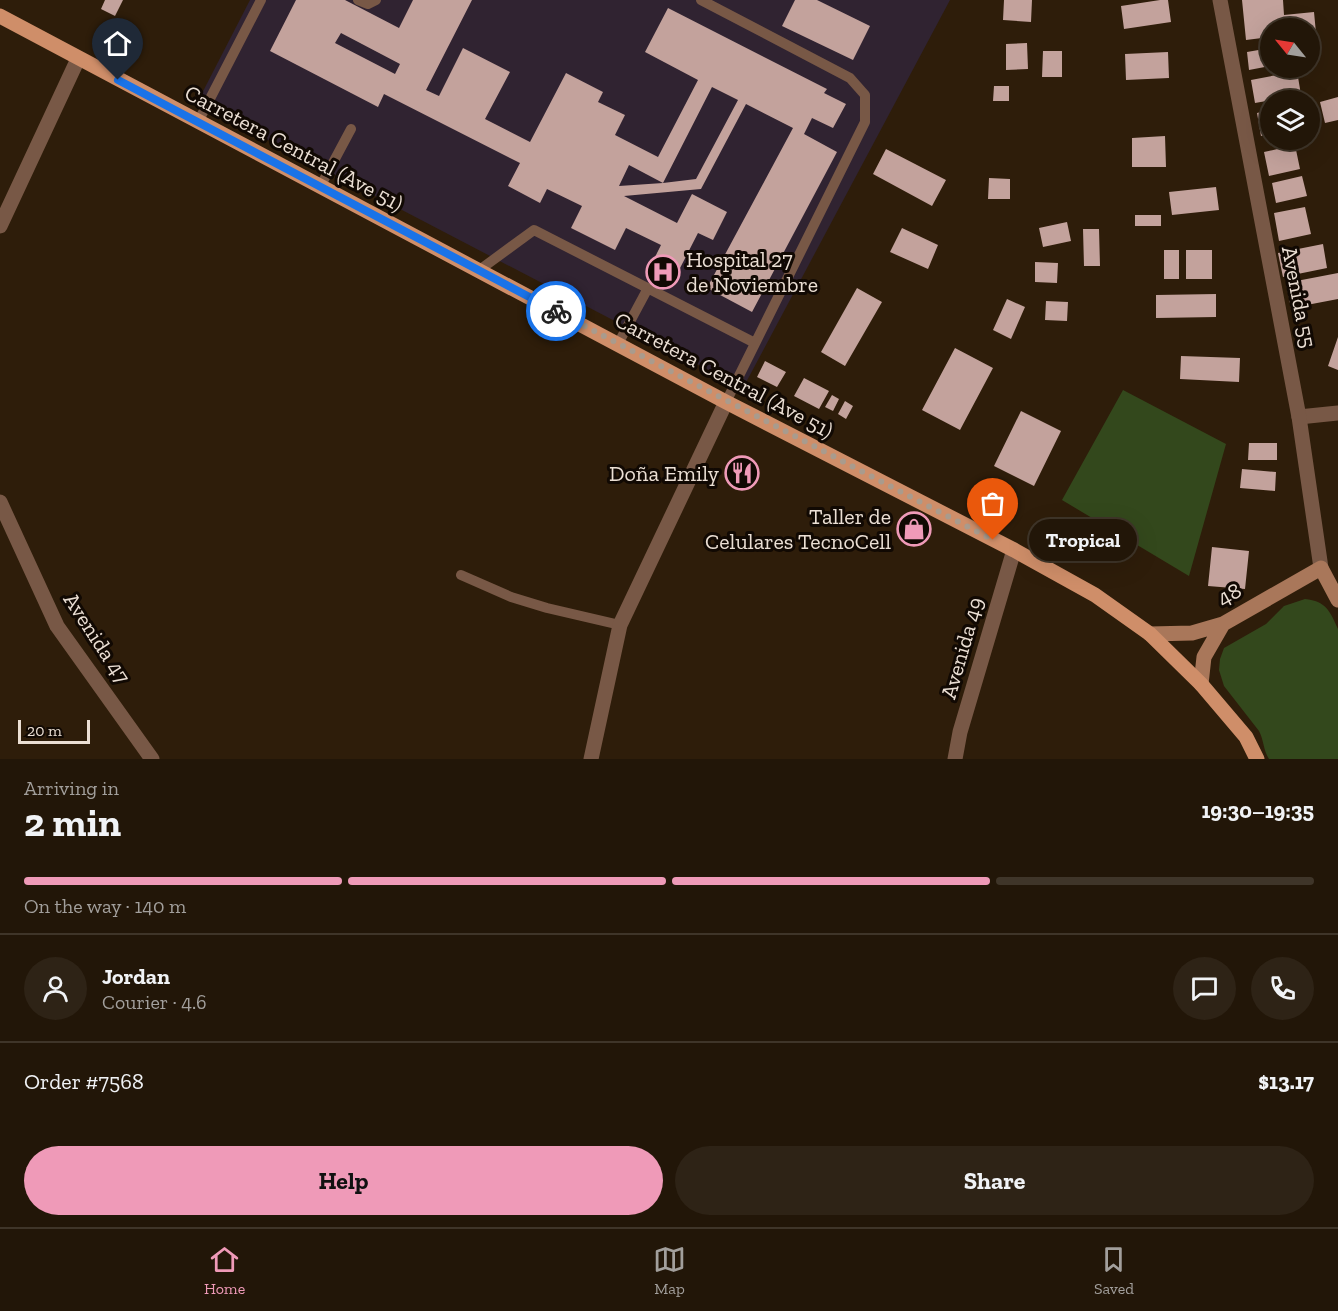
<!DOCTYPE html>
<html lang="en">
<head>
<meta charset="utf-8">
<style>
  body { margin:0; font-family:"Zilla Slab",serif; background:#2e2316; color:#f1f3f6; height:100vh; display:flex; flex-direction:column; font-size:22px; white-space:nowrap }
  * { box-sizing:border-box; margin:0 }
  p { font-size:20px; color:#a29f9c }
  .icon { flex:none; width:33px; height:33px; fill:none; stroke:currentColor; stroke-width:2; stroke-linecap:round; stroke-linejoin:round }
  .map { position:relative; height:759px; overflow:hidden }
  .panel { display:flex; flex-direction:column; background:#221608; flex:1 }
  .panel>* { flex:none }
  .needle { width:39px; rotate:300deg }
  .tools { position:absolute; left:1260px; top:18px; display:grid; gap:12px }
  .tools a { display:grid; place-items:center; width:60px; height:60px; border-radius:50%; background:#221608; box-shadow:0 6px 24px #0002,0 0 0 2px #3f3529; font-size:30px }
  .scale { position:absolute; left:18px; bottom:15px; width:72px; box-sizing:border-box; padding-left:6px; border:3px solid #ebdfd4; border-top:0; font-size:16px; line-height:21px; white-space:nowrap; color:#ebdfd4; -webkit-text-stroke:4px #110903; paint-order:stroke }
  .pin { position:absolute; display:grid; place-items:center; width:51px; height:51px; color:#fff; margin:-62px -26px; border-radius:50% 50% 50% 0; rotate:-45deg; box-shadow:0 0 6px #0007 }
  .pin .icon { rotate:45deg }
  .courier { position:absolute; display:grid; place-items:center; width:60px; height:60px; margin:-30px; border:4px solid #1a73e8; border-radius:50%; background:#fff; color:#222; box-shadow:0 2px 8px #0007 }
  .bubble { position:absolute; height:42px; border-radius:21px; background:#221608; box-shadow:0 6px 24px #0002,0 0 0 2px #3f3529; font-size:20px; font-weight:700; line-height:42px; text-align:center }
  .summary em { font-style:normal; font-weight:700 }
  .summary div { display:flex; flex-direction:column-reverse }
  .summary { display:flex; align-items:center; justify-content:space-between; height:102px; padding:0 24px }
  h1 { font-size:39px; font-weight:700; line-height:45px }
  .bar { display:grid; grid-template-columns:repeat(4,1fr); gap:9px 6px; align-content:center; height:72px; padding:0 24px }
  .bar i { height:8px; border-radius:4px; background:#3f3529 }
  .bar .on { background:#ef9ab8 }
  .bar p { grid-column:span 4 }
  .line { display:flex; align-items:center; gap:15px; padding:0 24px; border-top:2px solid #3f3529 }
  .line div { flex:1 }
  .round { display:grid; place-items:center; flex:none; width:63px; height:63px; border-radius:32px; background:#2e2316 }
  .cta { display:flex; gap:12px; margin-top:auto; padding:12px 24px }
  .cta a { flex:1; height:69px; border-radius:36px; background:#ef9ab8; color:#111; font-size:24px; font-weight:700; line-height:69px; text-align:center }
  .cta a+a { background:#2e2316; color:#f1f3f6 }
  .tab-bar { display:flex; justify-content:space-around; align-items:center; height:84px; border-top:2px solid #3f3529; background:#221608; font-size:16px; color:#a29f9c }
  .tab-bar a { display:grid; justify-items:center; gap:3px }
  .tab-bar .on { color:#ef9ab8 }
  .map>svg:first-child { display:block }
  .medical { fill:#302331 }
  .green { fill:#33481c }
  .building { fill:#c3a29c; fill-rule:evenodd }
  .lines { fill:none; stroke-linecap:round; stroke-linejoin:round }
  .service { stroke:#785846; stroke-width:10 }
  .minor { stroke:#785846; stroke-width:15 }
  .tertiary { stroke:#785846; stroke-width:15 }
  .secondary { stroke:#a9775a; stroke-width:15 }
  .primary { stroke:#cf8e69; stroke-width:15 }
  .done { stroke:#a99b8d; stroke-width:6; stroke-dasharray:0 10.8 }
  .route { stroke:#1a73e8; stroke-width:8 }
  .labels { text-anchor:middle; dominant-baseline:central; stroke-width:6; stroke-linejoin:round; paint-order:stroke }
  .street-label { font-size:22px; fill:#ebdfd4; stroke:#110903 }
  .poi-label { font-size:22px; fill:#ebdfd4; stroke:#110903; text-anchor:end }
</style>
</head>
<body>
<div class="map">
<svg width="1338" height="759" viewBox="0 0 1338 759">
  <rect width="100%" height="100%" fill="#2e1d0a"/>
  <path class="medical" d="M250,0H950L743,388L197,103Z"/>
  <path class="green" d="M1123,390L1226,444L1189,576L1062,500Z
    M1305,599C1326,601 1330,611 1338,629V759H1269C1263,750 1264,740 1259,731L1224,686L1219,670L1220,659L1224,648L1266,624L1284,606Z"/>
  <path class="building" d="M105,0H123L115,16L101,9Z
    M296,0H345L399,28L413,0H472L426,90L439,96L463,48L510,72L485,119L530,142L566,73L603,92L598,102L625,115L615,135L658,157L698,80L645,52L668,8L827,89L824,93L846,104L833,128L812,118L804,134L837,152L752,312L707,288L793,128L746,104L701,189L624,196L677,223L692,194L727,212L713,240L698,233L678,272L654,259L661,245L626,228L615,250L571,228L582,206L547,189L540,203L508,186L520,163L384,94L378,107L270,51ZM341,33L400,64L395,74L335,43ZM712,87L738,100L696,179L663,183ZM629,165L663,183L619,186Z
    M795,0H817L870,26L853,60L782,26Z
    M1004,0H1032L1031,22L1003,20Z
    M1160,0H1168L1171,22L1124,29L1121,6Z
    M1242,0H1283L1284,15L1314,12L1316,33L1310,34V28H1270V37L1246,40Z
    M1027,43L1028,69L1006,70V44Z
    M1270,48V66L1249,70L1247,52Z
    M1043,51H1062V77H1042Z
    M1168,52L1169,78L1126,80L1125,54Z
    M1297,71L1301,95L1255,103L1251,80Z
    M994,86H1009V101H993Z
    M1338,97V120L1325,123L1320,102Z
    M1270,110V134L1261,136L1257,113Z
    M1165,136L1166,167H1132V138Z
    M1295,145L1300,169L1269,176L1264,152Z
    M886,149L946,180L932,206L873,174Z
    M1302,176L1307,196L1276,203L1272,183Z
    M989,178L1010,179V199H988Z
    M1216,187L1219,210L1172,215L1169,192Z
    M1305,207L1311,234L1279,241L1274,213Z
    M1135,215H1161V226H1135Z
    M1067,222L1071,241L1043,247L1039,228Z
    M902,228L938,245L928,269L890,252Z
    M1083,229H1099L1100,266H1084Z
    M1323,244L1327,268L1283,277L1278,253Z
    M1164,250H1179V279H1164Z
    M1186,250H1212V279H1186Z
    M1035,262L1058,263L1057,283L1035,282Z
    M1338,273V299L1291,308L1286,283Z
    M857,288L882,302L845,366L821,352Z
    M1216,294V317L1156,318V295Z
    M1007,299L1025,307L1011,339L993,330Z
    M1046,301L1068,302L1067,321L1045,320Z
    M1338,337V370L1328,366Z
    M955,348L993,368L960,430L922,410Z
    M1181,356L1240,358L1239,382L1180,379Z
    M765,361L786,372L777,387L757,377Z
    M804,378L829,391L819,409L794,396Z
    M832,395L839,399L833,411L825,407Z
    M845,401L853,406L846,419L838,414Z
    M1021,411L1061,431L1034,486L994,466Z
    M1249,443H1277V460H1248Z
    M1242,469L1276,472L1275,491L1240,488Z
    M1212,547L1249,551L1245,589L1208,586Z"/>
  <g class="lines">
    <path class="service" d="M358,0L368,4L376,0
      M701,0L850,78L865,95V122L726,402
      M198,122L261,0
      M320,187L351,129
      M478,271L534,230L755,343
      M618,344L648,288
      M461,575L511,597L547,608L620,625"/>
    <path class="minor" d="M0,226L78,59
      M1299,417L1338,413
      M0,502L57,626L152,759
      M591,759L620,625L726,402
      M955,759L960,732L1014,550"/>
    <path class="tertiary" d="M1220,0L1299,417L1321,568"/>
    <path class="secondary" d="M1150,634L1192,633L1223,624L1321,568L1338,600
      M1201,684L1204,657L1223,624"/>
    <path class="primary" d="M0,16L726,402L1014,550L1095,595L1150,634L1201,684L1246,737L1257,759"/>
  </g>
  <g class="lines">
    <path class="done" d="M556,311L993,540"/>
    <path class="route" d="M118,80L556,311"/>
  </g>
  <defs>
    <symbol id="hospital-ring" viewBox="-11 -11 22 22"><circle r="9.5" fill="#110903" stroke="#ef9ab8" stroke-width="1.5"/><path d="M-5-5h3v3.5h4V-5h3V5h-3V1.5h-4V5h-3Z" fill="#ef9ab8"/></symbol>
    <symbol id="restaurant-ring" viewBox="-11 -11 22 22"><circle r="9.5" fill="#110903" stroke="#ef9ab8" stroke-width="1.5"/><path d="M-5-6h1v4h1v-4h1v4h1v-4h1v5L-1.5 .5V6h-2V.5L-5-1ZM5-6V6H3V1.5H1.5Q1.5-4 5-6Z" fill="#ef9ab8"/></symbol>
    <symbol id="shop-ring" viewBox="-11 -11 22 22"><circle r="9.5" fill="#110903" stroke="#ef9ab8" stroke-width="1.5"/><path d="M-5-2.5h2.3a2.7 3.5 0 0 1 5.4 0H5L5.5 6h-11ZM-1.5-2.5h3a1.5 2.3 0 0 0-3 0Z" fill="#ef9ab8"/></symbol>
  </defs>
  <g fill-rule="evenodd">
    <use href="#hospital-ring" x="644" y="253" width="38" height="38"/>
    <use href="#restaurant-ring" x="723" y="454" width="38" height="38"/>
    <use href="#shop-ring" x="895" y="510" width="38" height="38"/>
  </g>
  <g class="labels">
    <g class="street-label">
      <text transform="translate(294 148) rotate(28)">Carretera Central (Ave 51)</text>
      <text transform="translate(1299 297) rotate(79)">Avenida 55</text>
      <text transform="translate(724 375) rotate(28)">Carretera Central (Ave 51)</text>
      <text transform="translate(1229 594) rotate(-29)">48</text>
      <text transform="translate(97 638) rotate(57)">Avenida 47</text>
      <text transform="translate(962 648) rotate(-74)">Avenida 49</text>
    </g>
    <g class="poi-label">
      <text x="686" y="259" text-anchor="start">Hospital 27<tspan x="686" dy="25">de Noviembre</tspan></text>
      <text x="719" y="473">Doña Emily</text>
      <text x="891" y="516">Taller de<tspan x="891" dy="25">Celulares TecnoCell</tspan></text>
    </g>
  </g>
</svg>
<div class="tools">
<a><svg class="needle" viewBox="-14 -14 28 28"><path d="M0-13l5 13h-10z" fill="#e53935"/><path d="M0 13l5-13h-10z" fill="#a29f9c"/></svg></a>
<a><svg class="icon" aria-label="layers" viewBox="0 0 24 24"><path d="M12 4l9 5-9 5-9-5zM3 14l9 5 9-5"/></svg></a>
</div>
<div class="scale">20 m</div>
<div class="pin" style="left:993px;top:540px;background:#ea580c"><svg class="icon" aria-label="bag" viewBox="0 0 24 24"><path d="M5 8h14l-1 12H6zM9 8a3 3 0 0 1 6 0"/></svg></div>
<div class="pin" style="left:118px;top:80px;background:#1f2937"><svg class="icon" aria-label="home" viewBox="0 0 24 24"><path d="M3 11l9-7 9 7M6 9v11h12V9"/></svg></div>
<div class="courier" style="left:556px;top:311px"><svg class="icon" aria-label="bike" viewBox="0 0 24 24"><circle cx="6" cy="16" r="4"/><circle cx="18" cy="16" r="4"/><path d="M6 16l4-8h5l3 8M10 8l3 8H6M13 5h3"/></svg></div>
<div class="bubble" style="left:1029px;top:519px;width:108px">Tropical</div>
</div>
<section class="panel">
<div class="summary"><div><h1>2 min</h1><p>Arriving in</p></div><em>19:30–19:35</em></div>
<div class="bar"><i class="on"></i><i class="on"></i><i class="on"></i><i></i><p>On the way · 140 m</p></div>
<div class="line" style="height:108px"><a class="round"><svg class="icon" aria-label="person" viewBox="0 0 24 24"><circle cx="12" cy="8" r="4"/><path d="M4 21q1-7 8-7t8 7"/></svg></a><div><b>Jordan</b><p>Courier · 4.6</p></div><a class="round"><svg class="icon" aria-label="chat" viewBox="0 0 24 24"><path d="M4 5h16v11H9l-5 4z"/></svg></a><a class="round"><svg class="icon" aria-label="phone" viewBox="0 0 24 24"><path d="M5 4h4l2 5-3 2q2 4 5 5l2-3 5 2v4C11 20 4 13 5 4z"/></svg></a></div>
<div class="line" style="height:78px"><div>Order #7568</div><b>$13.17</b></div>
<div class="cta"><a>Help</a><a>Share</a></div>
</section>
<nav class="tab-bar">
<a class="on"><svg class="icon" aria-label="home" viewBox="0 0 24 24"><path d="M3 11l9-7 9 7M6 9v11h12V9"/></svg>Home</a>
<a><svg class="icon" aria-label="map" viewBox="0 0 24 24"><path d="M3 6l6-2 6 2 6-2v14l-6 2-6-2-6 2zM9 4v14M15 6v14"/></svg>Map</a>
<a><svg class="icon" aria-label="saved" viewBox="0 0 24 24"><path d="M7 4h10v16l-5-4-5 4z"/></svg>Saved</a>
</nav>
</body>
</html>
